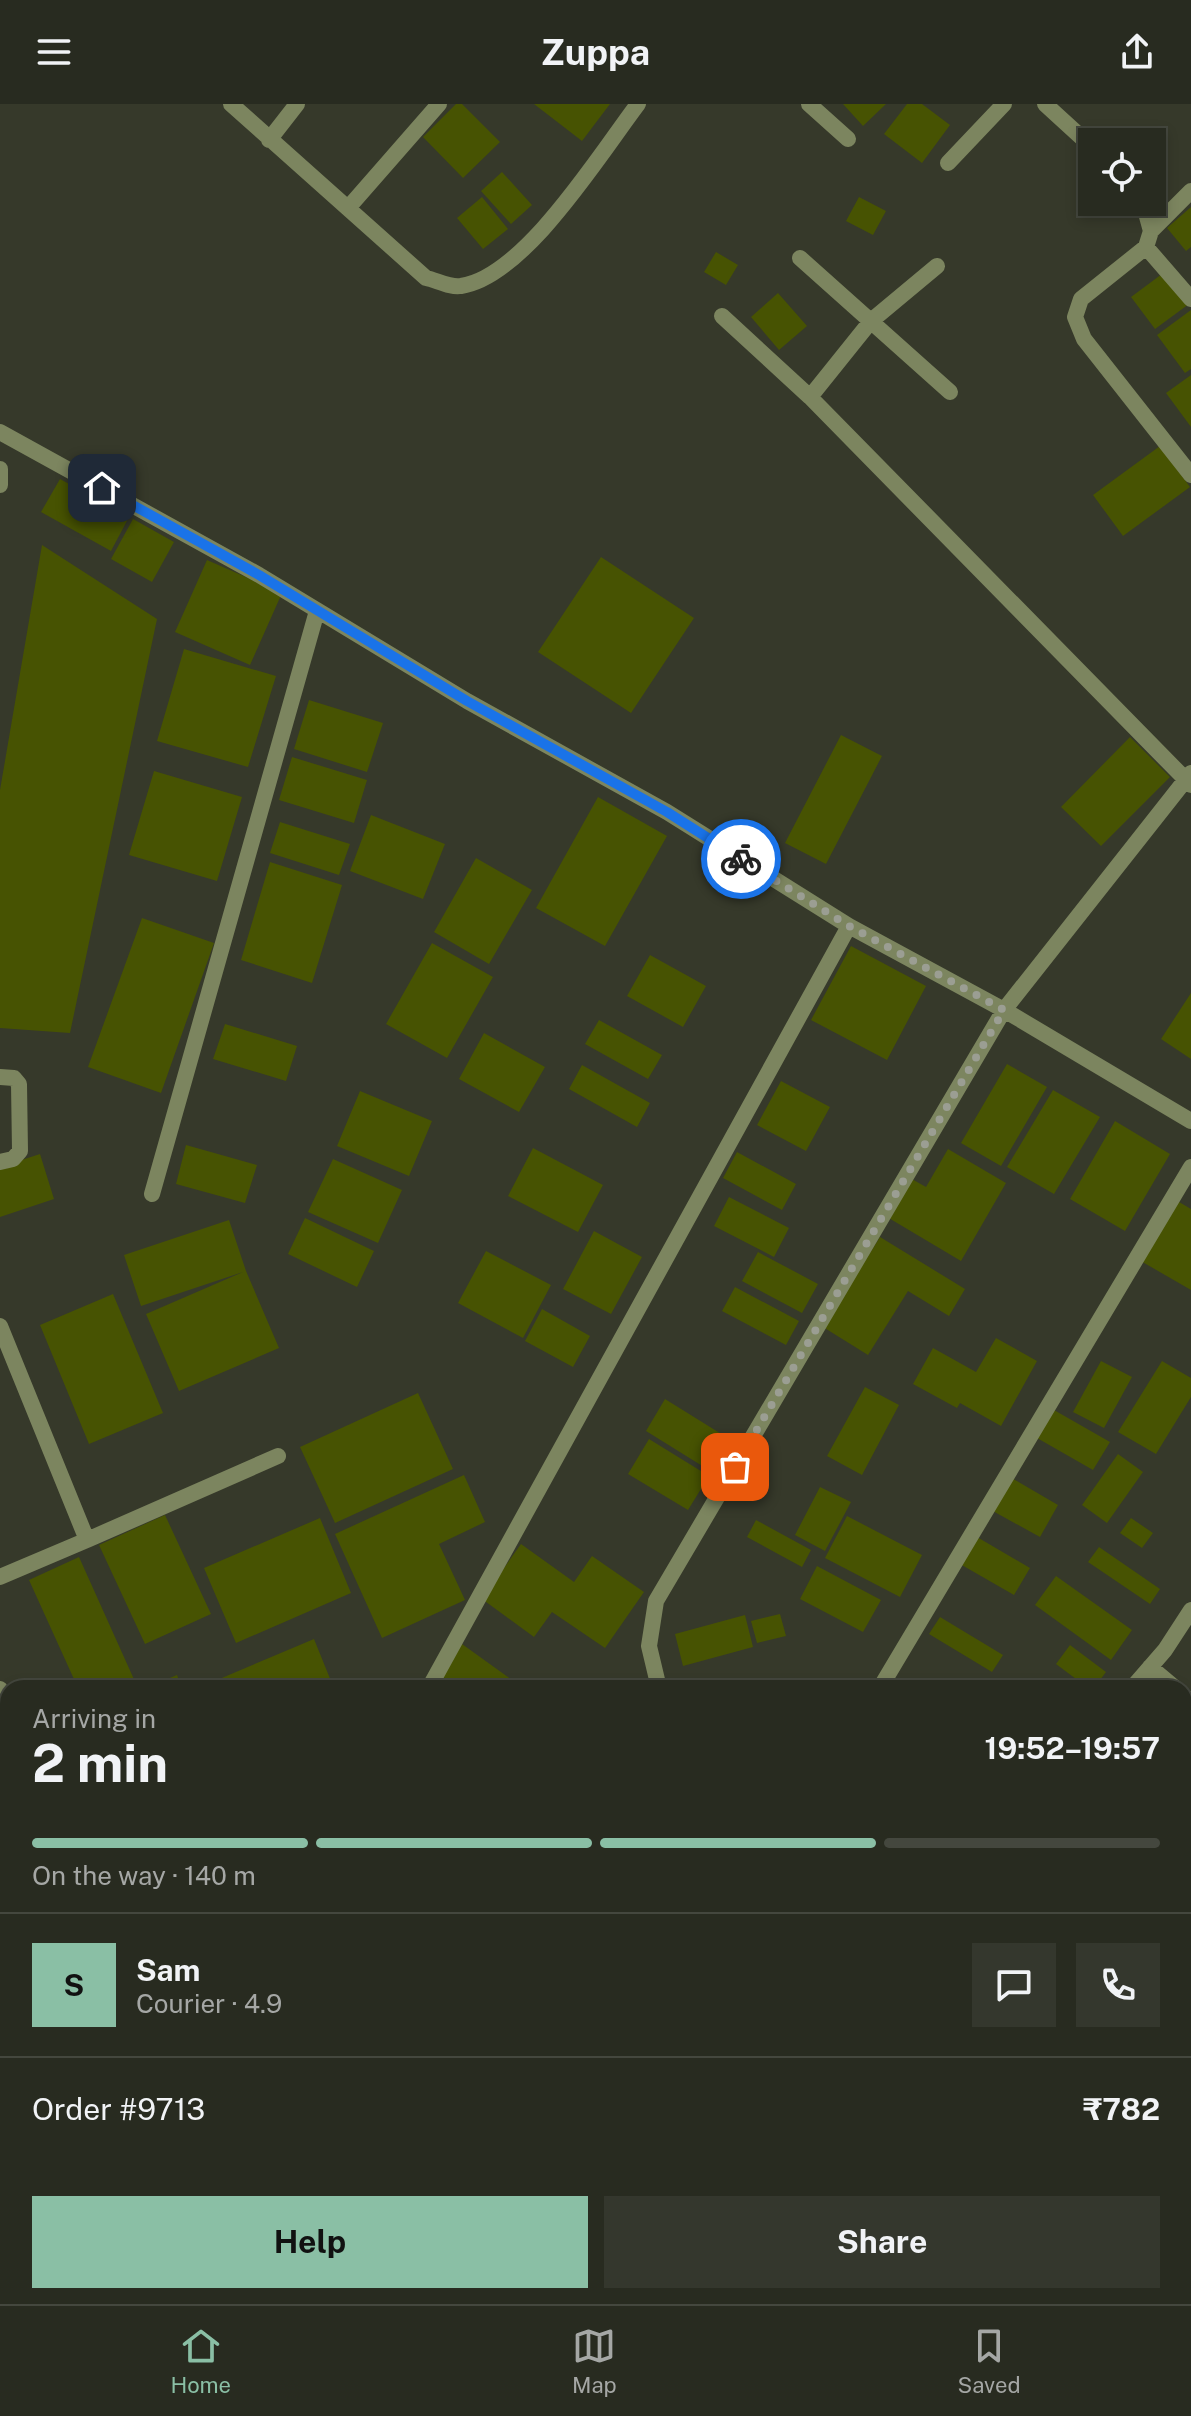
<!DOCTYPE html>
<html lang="en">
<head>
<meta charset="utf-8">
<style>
  body { margin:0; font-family:"Public Sans",sans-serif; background:#34372d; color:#f1f3f6; height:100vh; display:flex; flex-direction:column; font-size:30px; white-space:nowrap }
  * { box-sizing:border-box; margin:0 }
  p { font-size:26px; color:#a5a7a5 }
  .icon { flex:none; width:44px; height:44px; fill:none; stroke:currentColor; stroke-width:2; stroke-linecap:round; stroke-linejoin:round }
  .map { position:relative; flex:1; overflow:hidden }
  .details { position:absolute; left:0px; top:1576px; width:1192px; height:624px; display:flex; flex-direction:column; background:#282b20; border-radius:24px 24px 0 0; box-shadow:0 4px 12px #0003,0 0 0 2px #44473e }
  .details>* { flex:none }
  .fabs { position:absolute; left:1078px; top:24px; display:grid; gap:16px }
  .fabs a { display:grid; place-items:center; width:88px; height:88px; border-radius:0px; background:#282b20; box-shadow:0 4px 12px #0003,0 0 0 2px #44473e; font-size:40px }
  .pin { position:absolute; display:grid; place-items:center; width:68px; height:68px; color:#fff; margin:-34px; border-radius:16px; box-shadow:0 4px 12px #0006 }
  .courier { position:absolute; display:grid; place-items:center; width:80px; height:80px; margin:-40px; border:6px solid #1a73e8; border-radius:50%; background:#fff; color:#222; box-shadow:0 2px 10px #0007 }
  .headline em { font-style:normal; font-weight:700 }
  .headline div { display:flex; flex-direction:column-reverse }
  .headline { display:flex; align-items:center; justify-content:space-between; height:136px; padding:0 32px }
  h1 { font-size:52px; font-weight:700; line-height:60px }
  .bar { display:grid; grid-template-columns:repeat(4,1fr); gap:12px 8px; align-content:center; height:96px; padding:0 32px }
  .bar i { height:10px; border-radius:6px; background:#44473e }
  .bar .current { background:#8abfa5 }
  .bar p { grid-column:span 4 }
  .line { display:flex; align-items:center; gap:20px; padding:0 32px; border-top:2px solid #44473e }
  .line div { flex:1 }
  .round { display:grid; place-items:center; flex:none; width:84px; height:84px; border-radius:0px; background:#34372d }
  .primary-button { display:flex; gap:16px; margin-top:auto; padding:16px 32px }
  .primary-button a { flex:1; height:92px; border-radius:0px; background:#8abfa5; color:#111; font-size:32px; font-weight:700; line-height:92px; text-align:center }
  .primary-button a+a { background:#34372d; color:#f1f3f6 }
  header { display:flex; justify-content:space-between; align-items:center; height:104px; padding:0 32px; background:#282b20; font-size:36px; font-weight:700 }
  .tabs { display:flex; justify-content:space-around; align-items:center; height:112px; border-top:2px solid #44473e; background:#282b20; font-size:22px; color:#a5a7a5 }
  .tabs a { display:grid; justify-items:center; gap:4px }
  .tabs .current { color:#8abfa5 }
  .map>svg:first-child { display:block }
  .building { fill:#475302 }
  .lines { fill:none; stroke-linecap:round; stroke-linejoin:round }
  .minor { stroke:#7c855f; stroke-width:16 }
  .done { stroke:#9b9e93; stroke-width:8; stroke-dasharray:0 14.4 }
  .route { stroke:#1a73e8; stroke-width:10 }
</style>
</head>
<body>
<header><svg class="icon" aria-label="menu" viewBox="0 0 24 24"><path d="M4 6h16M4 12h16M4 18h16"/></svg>Zuppa<svg class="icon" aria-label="share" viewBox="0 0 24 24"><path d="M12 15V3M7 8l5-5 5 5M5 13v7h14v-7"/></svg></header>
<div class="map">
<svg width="1191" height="2200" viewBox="0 0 1191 2200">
  <rect width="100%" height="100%" fill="#36392a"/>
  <path class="building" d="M456,0H462L500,38L463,74L423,33Z
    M534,0H610L582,37Z
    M843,0H886L863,22Z
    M907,0H922L950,21L922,59L884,30Z
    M502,68L532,101L511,120L481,87Z
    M482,93L508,125L483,145L457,114Z
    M859,93L886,107L873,131L846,117Z
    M1191,103V143L1186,147L1167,124Z
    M716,148L738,161L726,181L704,168Z
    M1166,167L1189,200L1155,225L1131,193Z
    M778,189L807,222L779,246L751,213Z
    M1191,206V265L1185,269L1157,231Z
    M1191,271V323L1166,289Z
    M1160,342L1190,383L1123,432L1093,391Z
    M60,375L129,413L111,447L41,408Z
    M133,415L174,438L152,478L111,455Z
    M42,441L157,515L70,929L0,924V686Z
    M601,453L694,514L631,609L538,548Z
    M207,456L282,489L250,561L175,528Z
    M184,545L276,572L248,663L157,637Z
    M309,596L383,619L367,668L294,645Z
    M841,631L882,652L826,760L785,739Z
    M1130,633L1170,673L1101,742L1061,703Z
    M292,653L367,676L354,719L279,696Z
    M154,667L242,693L217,777L129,751Z
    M598,693L667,732L605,842L536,804Z
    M371,711L445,740L423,795L350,767Z
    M280,718L350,740L339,771L270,749Z
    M476,754L532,786L489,860L434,828Z
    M270,758L342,781L312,879L241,856Z
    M142,814L214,839L161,989L88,963Z
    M432,839L493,873L447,954L386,920Z
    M851,842L926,882L887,956L811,916Z
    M650,851L706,882L683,923L627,892Z
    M1191,889V955L1161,935Z
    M599,916L662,951L648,975L585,940Z
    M225,920L297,942L286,977L213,955Z
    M484,929L545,963L519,1008L459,975Z
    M1007,960L1047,983L1001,1062L961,1039Z
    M582,961L650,999L637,1023L569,985Z
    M781,977L830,1003L806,1047L757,1021Z
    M1053,986L1100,1013L1054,1090L1007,1063Z
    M360,987L432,1017L409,1072L337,1042Z
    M1115,1017L1170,1050L1125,1127L1070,1095Z
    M186,1041L257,1061L245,1099L176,1080Z
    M533,1044L603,1081L578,1128L508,1092Z
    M948,1045L1006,1079L961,1157L887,1113L910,1074L926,1083Z
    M737,1048L796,1080L782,1106L723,1074Z
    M40,1050L54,1095L0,1113V1063Z
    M333,1055L402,1086L378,1139L308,1108Z
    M729,1093L789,1124L774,1153L714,1122Z
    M1174,1095L1191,1105V1186L1139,1156Z
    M305,1114L374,1147L357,1183L288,1150Z
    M229,1116L246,1167L279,1244L179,1287L146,1210L243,1168L141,1202L124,1151Z
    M594,1127L642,1153L611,1210L563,1185Z
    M880,1133L965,1185L949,1212L908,1187L868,1251L823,1223Z
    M486,1147L551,1181L523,1234L458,1199Z
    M758,1148L818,1180L802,1209L742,1177Z
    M735,1183L799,1217L786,1241L722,1207Z
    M113,1190L163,1309L89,1340L40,1221Z
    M542,1205L590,1232L573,1263L525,1237Z
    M996,1234L1037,1257L1001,1322L960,1299L957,1304L913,1280L933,1244L976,1268Z
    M1101,1257L1132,1273L1104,1324L1073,1308Z
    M1162,1257L1191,1274V1293L1156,1350L1118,1328Z
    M865,1283L899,1301L862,1371L827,1352Z
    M418,1289L453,1365L335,1419L300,1343Z
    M665,1295L731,1336L712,1368L646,1327Z
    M1054,1306L1110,1338L1093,1366L1037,1334Z
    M649,1335L709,1372L688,1406L628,1370Z
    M1118,1350L1143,1368L1107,1419L1082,1401Z
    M464,1371L485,1418L439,1440L465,1496L382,1534L335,1430Z
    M1010,1373L1058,1401L1040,1433L991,1406Z
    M820,1383L851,1398L825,1447L795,1431Z
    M165,1411L211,1510L145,1540L99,1441Z
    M847,1412L922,1451L900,1493L825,1454Z
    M320,1414L351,1489L236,1539L204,1464Z
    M1131,1414L1153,1429L1142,1444L1120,1429Z
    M756,1416L811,1446L802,1463L747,1433Z
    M977,1433L1030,1464L1014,1491L960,1460Z
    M521,1440L574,1478L592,1452L644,1488L605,1544L552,1508L534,1533L482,1495Z
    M1099,1443L1160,1485L1150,1500L1088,1458Z
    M79,1453L137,1582L134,1584H78L29,1476Z
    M817,1462L881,1496L863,1528L800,1495Z
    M1056,1472L1132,1526L1111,1556L1035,1501Z
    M780,1510L786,1532L757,1539L751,1517Z
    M745,1511L753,1543L683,1562L675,1530Z
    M940,1513L1003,1551L992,1568L929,1530Z
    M314,1535L331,1577L314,1584H220L217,1576Z
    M462,1540L523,1584H458L440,1571Z
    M1070,1541L1106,1568L1094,1584H1088L1056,1560Z
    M177,1571L182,1584H146Z
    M1191,1630V1724L1184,1717V1638Z
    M901,2192H943L944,2200H902Z
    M981,2192H1021L1022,2200H982Z
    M1045,2192H1079V2200H1045Z"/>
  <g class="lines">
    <path class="minor" d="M231,0L426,174C436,176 451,184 461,182C524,173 600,50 638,0
      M809,0L848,35
      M1045,0L1092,43
      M269,36L297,0
      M948,59L1004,0
      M1143,98L1151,127L1146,143L1081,195L1075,213L1084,235L1191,371
      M348,104L439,0
      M1151,127L1191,87
      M1146,143L1191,195
      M800,154L950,288
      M722,212L810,293L1191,681
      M810,293L871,217L937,162
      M0,328L259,471L467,597L667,708L849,822L1004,906L1191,1017
      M0,365V381
      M0,973L14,974L19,980L20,1047L13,1055L0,1058
      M152,1090L317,507
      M0,1222L87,1436L0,1473
      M87,1436L278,1352
      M1150,1563L1175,1584
      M429,1584L849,822
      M659,1584L649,1542L656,1497L1004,906L1191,669
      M880,1584L1191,1063
      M1132,1584L1165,1546L1191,1506
      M0,1585L8,1606
      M1184,1592L1191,1598
      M1184,1882H1191
      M0,2014L8,2012
      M0,2119L8,2115
      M1184,2130L1191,2129
      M74,2192L77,2200
      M94,2192L97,2200
      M186,2192L190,2200
      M212,2192L214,2200
      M485,2192L487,2200
      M727,2192L728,2200
      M968,2192L969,2200
      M0,2197L1,2200
      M422,2200L455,2192"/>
  </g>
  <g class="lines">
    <path class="done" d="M735,1363L1004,906L849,822L741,755"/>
    <path class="route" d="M102,384L259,471L467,597L667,708L741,755"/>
  </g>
</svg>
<div class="fabs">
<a><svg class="icon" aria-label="locate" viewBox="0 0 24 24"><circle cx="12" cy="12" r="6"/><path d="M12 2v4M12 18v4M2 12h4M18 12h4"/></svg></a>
</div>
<div class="pin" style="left:735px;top:1363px;background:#ea580c"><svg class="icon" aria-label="bag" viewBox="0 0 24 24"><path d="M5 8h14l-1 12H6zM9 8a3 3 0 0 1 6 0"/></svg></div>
<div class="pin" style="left:102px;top:384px;background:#1f2937"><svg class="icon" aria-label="home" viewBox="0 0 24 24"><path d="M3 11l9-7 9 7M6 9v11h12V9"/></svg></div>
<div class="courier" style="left:741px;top:755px"><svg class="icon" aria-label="bike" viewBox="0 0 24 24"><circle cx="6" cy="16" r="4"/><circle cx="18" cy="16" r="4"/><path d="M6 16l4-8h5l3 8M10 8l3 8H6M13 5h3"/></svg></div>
<section class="details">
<div class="headline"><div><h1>2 min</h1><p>Arriving in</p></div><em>19:52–19:57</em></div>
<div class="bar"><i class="current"></i><i class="current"></i><i class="current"></i><i></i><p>On the way · 140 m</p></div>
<div class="line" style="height:144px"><b class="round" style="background:#8abfa5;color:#111">S</b><div><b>Sam</b><p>Courier · 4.9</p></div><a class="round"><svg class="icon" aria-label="chat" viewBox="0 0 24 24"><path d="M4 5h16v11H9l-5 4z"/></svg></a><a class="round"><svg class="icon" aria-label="phone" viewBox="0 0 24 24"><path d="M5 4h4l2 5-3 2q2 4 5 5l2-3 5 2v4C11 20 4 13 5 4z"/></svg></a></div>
<div class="line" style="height:104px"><div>Order #9713</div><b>₹782</b></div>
<div class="primary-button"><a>Help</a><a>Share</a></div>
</section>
</div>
<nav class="tabs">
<a class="current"><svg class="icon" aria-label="home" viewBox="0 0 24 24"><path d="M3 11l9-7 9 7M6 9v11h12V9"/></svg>Home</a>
<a><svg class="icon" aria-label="map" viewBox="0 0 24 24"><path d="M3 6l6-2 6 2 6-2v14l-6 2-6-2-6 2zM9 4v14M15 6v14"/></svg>Map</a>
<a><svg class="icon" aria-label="saved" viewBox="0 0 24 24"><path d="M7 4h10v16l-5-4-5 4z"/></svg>Saved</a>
</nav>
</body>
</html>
